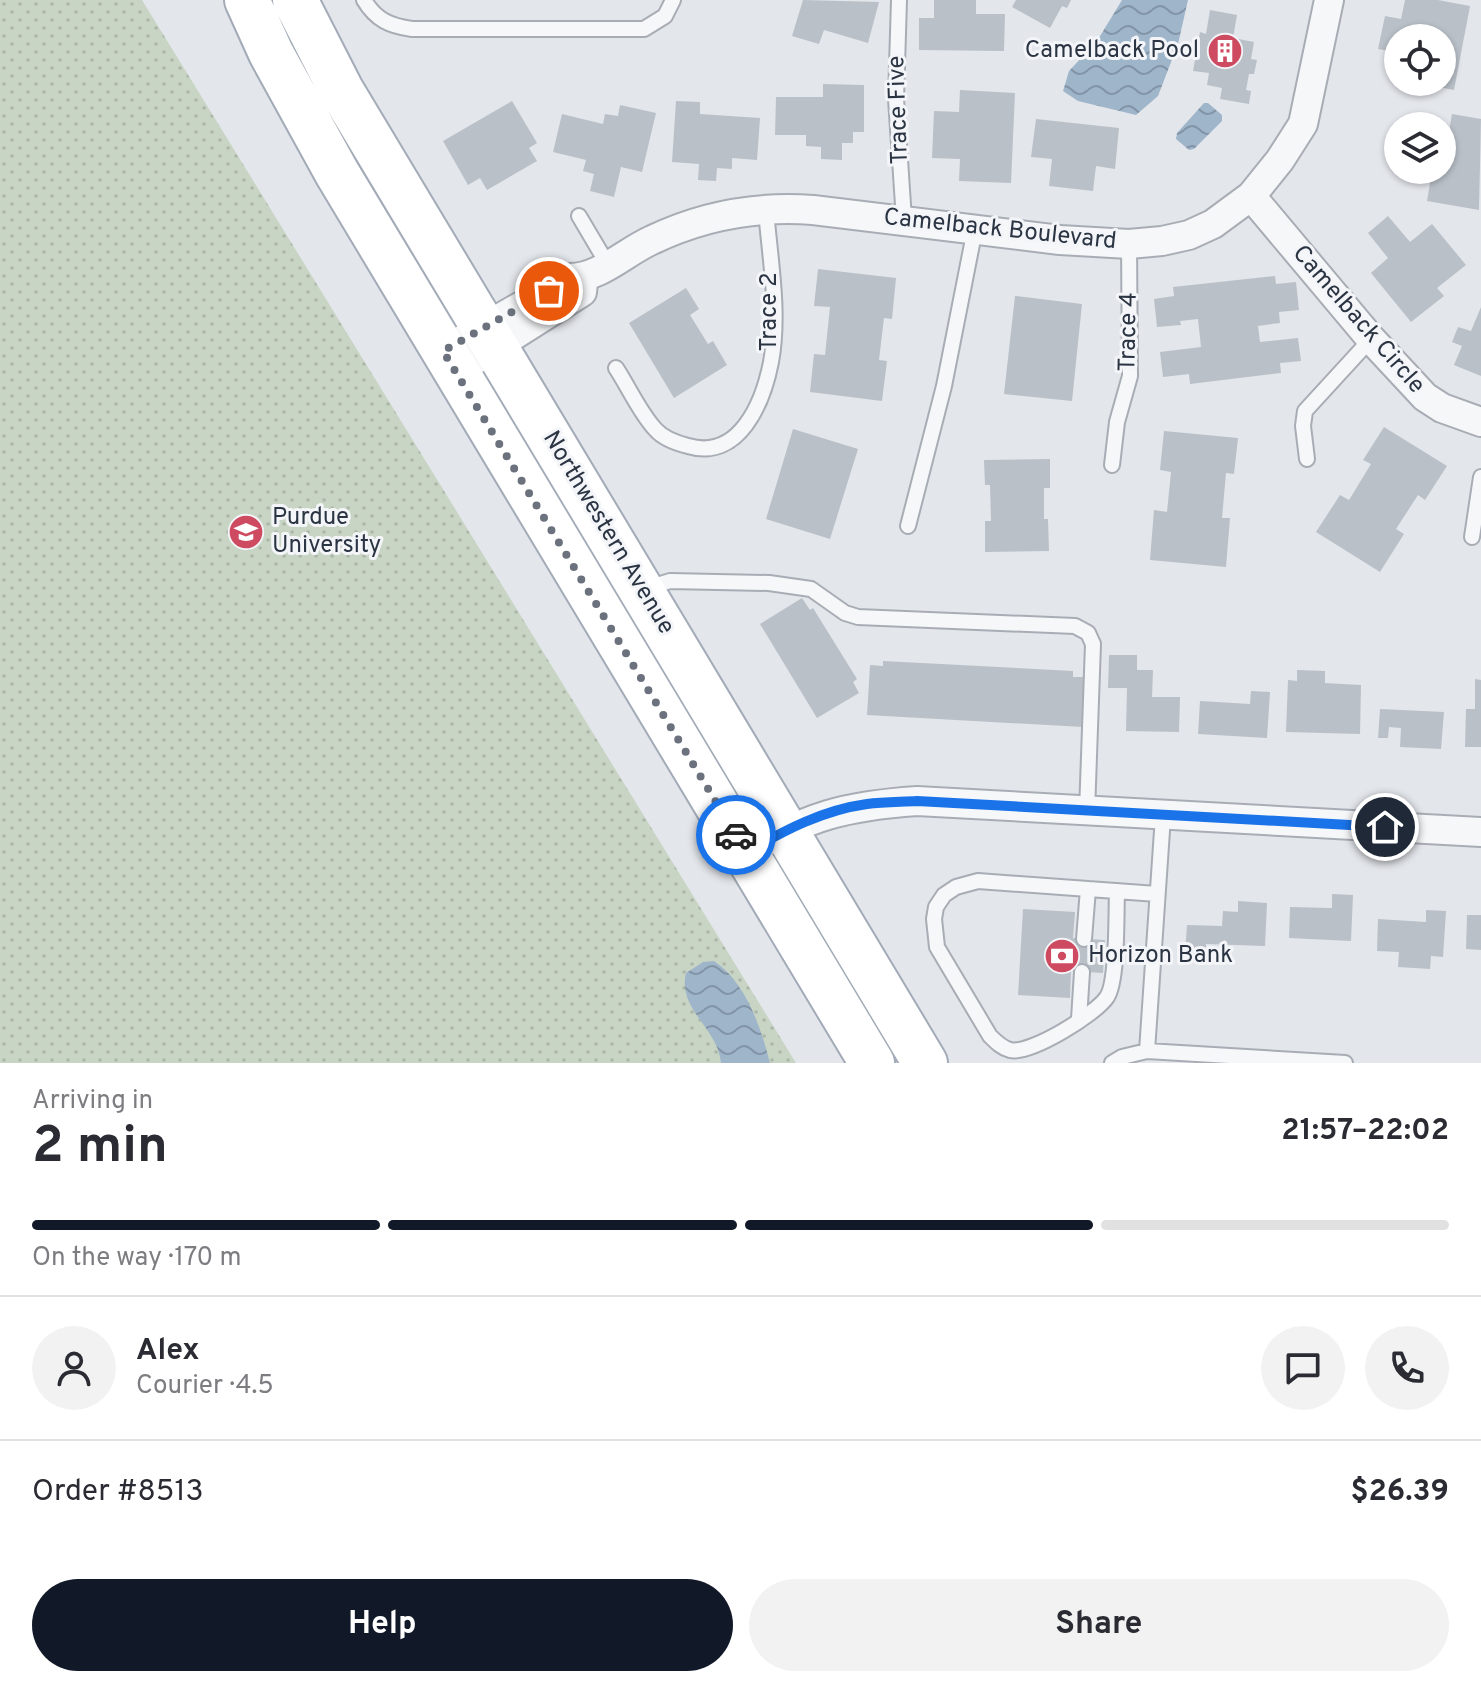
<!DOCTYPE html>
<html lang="en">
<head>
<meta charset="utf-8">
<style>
  body { margin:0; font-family:Overpass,sans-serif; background:#f2f2f3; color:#2b2b33; height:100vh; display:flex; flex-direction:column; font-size:30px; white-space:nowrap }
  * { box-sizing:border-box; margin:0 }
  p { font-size:26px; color:#7c7c81 }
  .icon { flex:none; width:44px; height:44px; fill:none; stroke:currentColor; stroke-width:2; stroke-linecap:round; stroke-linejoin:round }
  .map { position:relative; height:1063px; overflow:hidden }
  .sheet { display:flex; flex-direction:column; background:#fff; flex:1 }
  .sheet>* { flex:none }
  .controls { position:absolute; left:1384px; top:24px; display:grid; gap:16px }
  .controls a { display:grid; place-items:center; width:72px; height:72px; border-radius:50%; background:#fff; box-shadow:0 2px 6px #0004; font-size:40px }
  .pin { position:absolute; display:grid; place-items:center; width:68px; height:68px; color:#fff; margin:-34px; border:4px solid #fff; border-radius:50%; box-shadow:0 2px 8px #0007 }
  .courier { position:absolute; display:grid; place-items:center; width:80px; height:80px; margin:-40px; border:6px solid #1a73e8; border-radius:50%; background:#fff; color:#222; box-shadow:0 2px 10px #0007 }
  .head em { font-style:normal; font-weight:700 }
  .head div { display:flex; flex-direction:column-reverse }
  .head { display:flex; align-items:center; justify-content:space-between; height:136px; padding:0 32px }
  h1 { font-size:52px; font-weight:700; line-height:60px }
  .bar { display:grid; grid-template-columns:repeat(4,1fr); gap:12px 8px; align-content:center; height:96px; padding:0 32px }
  .bar i { height:10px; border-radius:6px; background:#e1e1e2 }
  .bar .current { background:#111827 }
  .bar p { grid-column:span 4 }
  .line { display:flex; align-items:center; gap:20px; padding:0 32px; border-top:2px solid #e1e1e2 }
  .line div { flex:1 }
  .round { display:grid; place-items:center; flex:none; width:84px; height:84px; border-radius:42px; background:#f2f2f3 }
  .button { display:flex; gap:16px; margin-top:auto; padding:16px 32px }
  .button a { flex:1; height:92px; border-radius:48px; background:#111827; color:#fff; font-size:32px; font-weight:700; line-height:92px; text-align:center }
  .button a+a { background:#f2f2f3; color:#2b2b33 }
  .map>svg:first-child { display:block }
  .grass { fill:url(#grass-dots) }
  .water { fill:url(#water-waves) }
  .building { fill:#bac0c8 }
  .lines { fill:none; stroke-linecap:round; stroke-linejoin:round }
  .lane-casing { stroke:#a8adb5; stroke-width:18 }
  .street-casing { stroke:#a8adb5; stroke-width:32 }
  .primary-casing { stroke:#a2abb7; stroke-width:48 }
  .lane { stroke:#f6f7f9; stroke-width:14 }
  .street { stroke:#f6f7f9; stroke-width:28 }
  .primary { stroke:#fff; stroke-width:44 }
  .done { stroke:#6b727e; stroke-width:8; stroke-dasharray:0 14.4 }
  .route { stroke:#1a73e8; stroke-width:10 }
  .labels { text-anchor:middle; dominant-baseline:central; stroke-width:6; stroke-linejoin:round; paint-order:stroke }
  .poi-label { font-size:24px; fill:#2b3443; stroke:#f3f5f8; text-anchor:start }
  .street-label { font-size:24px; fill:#2b3443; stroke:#f3f5f8 }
</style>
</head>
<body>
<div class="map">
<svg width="1481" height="1063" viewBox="0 0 1481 1063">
  <defs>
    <pattern id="grass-dots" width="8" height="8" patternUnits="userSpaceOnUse" patternTransform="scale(2)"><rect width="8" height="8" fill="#c9d5c4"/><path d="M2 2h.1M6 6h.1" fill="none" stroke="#adb7aa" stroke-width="1.8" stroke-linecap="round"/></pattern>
    <pattern id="water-waves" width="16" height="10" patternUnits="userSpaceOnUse" patternTransform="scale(2)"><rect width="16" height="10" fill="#9fb5ca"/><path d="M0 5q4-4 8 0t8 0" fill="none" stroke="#8294a6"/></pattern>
  </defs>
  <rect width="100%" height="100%" fill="#e3e6eb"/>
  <path class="grass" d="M0,0H142L796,1063H0Z"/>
  <path class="water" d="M1122,0H1188L1178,44L1158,96L1136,115L1078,101L1063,91L1069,71L1097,41Z
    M1204,103H1208L1222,115V121L1194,149L1189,150L1176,139L1177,133Z
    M714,961C746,982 761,1028 770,1063H721C718,1028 677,1009 686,973L703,962Z"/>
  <path class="building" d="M803,0L879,2L868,43L824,30L819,44L792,36Z
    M934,0H976V14H1005L1004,51L919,50V18H934Z
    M1016,0H1071L1067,8L1062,6L1050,28L1012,7Z
    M1405,0H1438L1470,6L1454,90L1417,83L1442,82V38H1398V80L1391,78L1396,52L1378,49L1385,16L1401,19Z
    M1210,10L1237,15L1233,38L1254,42L1251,59L1257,60L1254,74H1249L1246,90L1251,91L1249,104L1220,99L1222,88L1207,85L1209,73L1193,71L1200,32L1206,34Z
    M823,84L864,85V132H853V143H842V160L821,159V147L806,146V135H775L776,97H823Z
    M960,90L1015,93L1011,183L959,181L960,159L932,158L934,111L959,112Z
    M512,101L537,143L529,148L537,161L487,190L480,178L468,185L443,141Z
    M676,101L700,102V114L760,118L757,160L732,158V169L717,168L716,181L698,180L699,164L672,162Z
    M620,105L656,113L642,172L621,167L614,197L590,191L594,174L583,171L586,160L553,152L562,114L603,124L605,114L618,116Z
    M1452,114L1481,119L1479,210L1427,201L1431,177L1416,174L1417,170H1442V131L1449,132Z
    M1036,119L1119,128L1115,169L1096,166L1093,191L1049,186L1052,159L1031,157Z
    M1388,216L1410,242L1432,224L1466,265L1437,288L1444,296L1411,322L1371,273L1388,258L1368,233Z
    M818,269L896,278L892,319L884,318L879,360L887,361L882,401L810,392L814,354L825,355L830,307L814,306Z
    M1275,276L1276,284L1296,282L1299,310L1279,312L1280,323L1258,326L1260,342L1298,338L1301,361L1280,363L1281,373L1190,384L1189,374L1163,377L1160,352L1201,347L1198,319L1180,321L1181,325L1157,327L1154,299L1174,296L1173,287Z
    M686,288L699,309L690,315L708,344L713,341L727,365L674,398L629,323Z
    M1015,296L1082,304L1072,401L1004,394Z
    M1481,307V376L1454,365L1462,346L1452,342L1458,327L1471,331Z
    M1384,427L1447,466L1425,500L1418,495L1396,529L1404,534L1380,572L1316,532L1340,495L1349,500L1371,464L1363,460Z
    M793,429L858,449L830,539L766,519Z
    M1164,431L1238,438L1234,474L1226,473L1222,518H1230L1226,567L1150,560L1154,510L1167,512L1171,472L1160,470Z
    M1050,459V488H1044V519H1048L1049,551L985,552V521H991L990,485H985L984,460Z
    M802,598L810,610L813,608L857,679L853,682L859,693L817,718L760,624Z
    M1109,655H1137V670H1153L1152,697H1180L1179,732L1126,731L1127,688H1108Z
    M883,661L1073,671V677H1086L1083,727L867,715L870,665L883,666Z
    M1297,670L1325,671V683L1361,685L1360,734L1286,732L1288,680L1297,681Z
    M1475,679L1481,680V747H1465L1466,709H1475Z
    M1251,691L1270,692L1267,738L1198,734L1200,701L1250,704Z
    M1380,709L1444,712L1441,749L1400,747L1401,728L1389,727L1388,738H1378Z
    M1332,894L1353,895L1351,941L1289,938L1290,907L1332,908Z
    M1238,901L1267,903L1265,946L1206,944V954L1185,953L1187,925L1222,926L1223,911L1238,912Z
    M1023,909L1075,912L1073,938L1105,940L1103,973L1071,971L1070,998L1018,995Z
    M1426,910L1446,911L1443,957L1431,956L1430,969L1398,967L1399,952L1377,951L1378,919L1426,922Z
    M1467,915H1481V950L1466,949Z"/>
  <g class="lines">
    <defs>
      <path id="lane" d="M364,0C376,20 390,26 412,29H644L665,16L673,0
        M899,0L896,99L904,220
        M579,216L608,265
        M616,368C628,386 641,415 656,430C664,439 676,443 688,446C739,461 763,403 771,362C780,313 770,260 766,210
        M1307,459L1303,426L1305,411L1371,339
        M1112,465L1117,422L1130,376L1129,244
        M908,526L944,386L975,229
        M1472,537L1481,477
        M644,589L670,581L769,583L811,589L845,613L858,617L1075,626L1088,633L1093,644L1087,812
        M1117,891C1116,913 1118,981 1107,997C1096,1014 1030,1055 1010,1050C1002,1048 996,1042 990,1036L937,947L934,919L936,907L944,895L956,887L978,881L1157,894
        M1084,939L1088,889
        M1079,1019L1082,972
        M1147,1051L1163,816
        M1112,1063L1122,1057L1147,1051L1345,1063"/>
      <path id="street" d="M1251,196L1371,339L1425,397L1442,408L1481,422
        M443,351L570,278C600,278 625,252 652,240C702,216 758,206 813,210L1060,240L1129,244L1162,241L1189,235L1213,224L1251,196L1280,160L1303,124L1329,0
        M456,372L582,292L583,283
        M747,852C809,816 845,806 917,801L1481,832"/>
      <path id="primary" d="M247,0L271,53L337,173L872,1063
        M295,0L341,90L925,1063"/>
    </defs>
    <use href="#lane" class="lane-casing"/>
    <use href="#street" class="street-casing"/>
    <use href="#primary" class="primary-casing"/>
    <use href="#lane" class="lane"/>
    <use href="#street" class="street"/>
    <use href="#primary" class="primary"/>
  </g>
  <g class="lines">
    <path class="done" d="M549,291L443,351L736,835"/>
    <path class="route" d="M736,835L747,852C785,830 823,810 867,804C884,802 901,802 917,801L1385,827"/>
  </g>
  <defs>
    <symbol id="building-disc" viewBox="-11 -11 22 22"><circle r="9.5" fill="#ce4a61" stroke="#f3f5f8"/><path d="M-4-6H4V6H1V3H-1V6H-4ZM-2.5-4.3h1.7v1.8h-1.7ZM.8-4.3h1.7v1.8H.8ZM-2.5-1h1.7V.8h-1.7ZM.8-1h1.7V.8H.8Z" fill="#fff"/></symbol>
    <symbol id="university-disc" viewBox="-11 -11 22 22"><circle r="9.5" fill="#ce4a61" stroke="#f3f5f8"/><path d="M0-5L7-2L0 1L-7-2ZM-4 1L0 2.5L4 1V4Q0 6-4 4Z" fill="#fff"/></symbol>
    <symbol id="bank-disc" viewBox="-11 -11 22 22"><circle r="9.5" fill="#ce4a61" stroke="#f3f5f8"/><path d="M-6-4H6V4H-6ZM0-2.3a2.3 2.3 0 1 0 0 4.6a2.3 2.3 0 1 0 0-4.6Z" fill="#fff"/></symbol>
  </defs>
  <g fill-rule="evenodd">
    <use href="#building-disc" x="1205" y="31" width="40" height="40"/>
    <use href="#university-disc" x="226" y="512" width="40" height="40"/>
    <use href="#bank-disc" x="1042" y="936" width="40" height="40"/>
  </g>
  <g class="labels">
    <g class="poi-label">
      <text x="1199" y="51" text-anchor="end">Camelback Pool</text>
      <text x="272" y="518">Purdue<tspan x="272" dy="28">University</tspan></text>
      <text x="1088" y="956">Horizon Bank</text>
    </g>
    <g class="street-label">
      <text transform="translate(899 110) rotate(-92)">Trace Five</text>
      <text transform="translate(1000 230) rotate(6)">Camelback Boulevard</text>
      <text transform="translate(770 312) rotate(-90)">Trace 2</text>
      <text transform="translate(1358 320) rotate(49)">Camelback Circle</text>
      <text transform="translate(1129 332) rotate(-89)">Trace 4</text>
      <text transform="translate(608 533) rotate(59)">Northwestern Avenue</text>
    </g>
  </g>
</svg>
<div class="controls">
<a><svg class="icon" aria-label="locate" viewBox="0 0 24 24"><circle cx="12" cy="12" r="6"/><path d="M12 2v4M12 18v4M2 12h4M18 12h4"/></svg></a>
<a><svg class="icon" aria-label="layers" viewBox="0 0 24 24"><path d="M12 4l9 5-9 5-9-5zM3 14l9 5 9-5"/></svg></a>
</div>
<div class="pin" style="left:549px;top:291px;background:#ea580c"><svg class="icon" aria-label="bag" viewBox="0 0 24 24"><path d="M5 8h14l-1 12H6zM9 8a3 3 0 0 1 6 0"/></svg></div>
<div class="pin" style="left:1385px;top:827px;background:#1f2937"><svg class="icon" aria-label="home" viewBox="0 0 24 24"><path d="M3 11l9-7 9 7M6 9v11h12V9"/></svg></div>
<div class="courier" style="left:736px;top:835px"><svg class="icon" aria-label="car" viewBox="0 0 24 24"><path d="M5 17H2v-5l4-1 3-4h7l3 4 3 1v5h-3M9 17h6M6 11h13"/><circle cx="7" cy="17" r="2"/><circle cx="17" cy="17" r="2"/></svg></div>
</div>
<section class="sheet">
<div class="head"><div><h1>2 min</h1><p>Arriving in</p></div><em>21:57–22:02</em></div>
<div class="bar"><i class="current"></i><i class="current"></i><i class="current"></i><i></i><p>On the way · 170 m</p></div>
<div class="line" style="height:144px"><a class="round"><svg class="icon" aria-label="person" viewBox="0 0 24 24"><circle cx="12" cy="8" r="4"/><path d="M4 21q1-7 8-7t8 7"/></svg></a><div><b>Alex</b><p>Courier · 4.5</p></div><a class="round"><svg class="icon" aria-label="chat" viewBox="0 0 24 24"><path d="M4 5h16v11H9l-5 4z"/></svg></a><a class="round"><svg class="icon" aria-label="phone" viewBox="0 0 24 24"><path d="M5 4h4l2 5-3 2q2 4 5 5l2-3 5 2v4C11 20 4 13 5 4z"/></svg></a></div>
<div class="line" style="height:104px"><div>Order #8513</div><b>$26.39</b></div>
<div class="button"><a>Help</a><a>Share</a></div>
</section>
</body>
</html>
